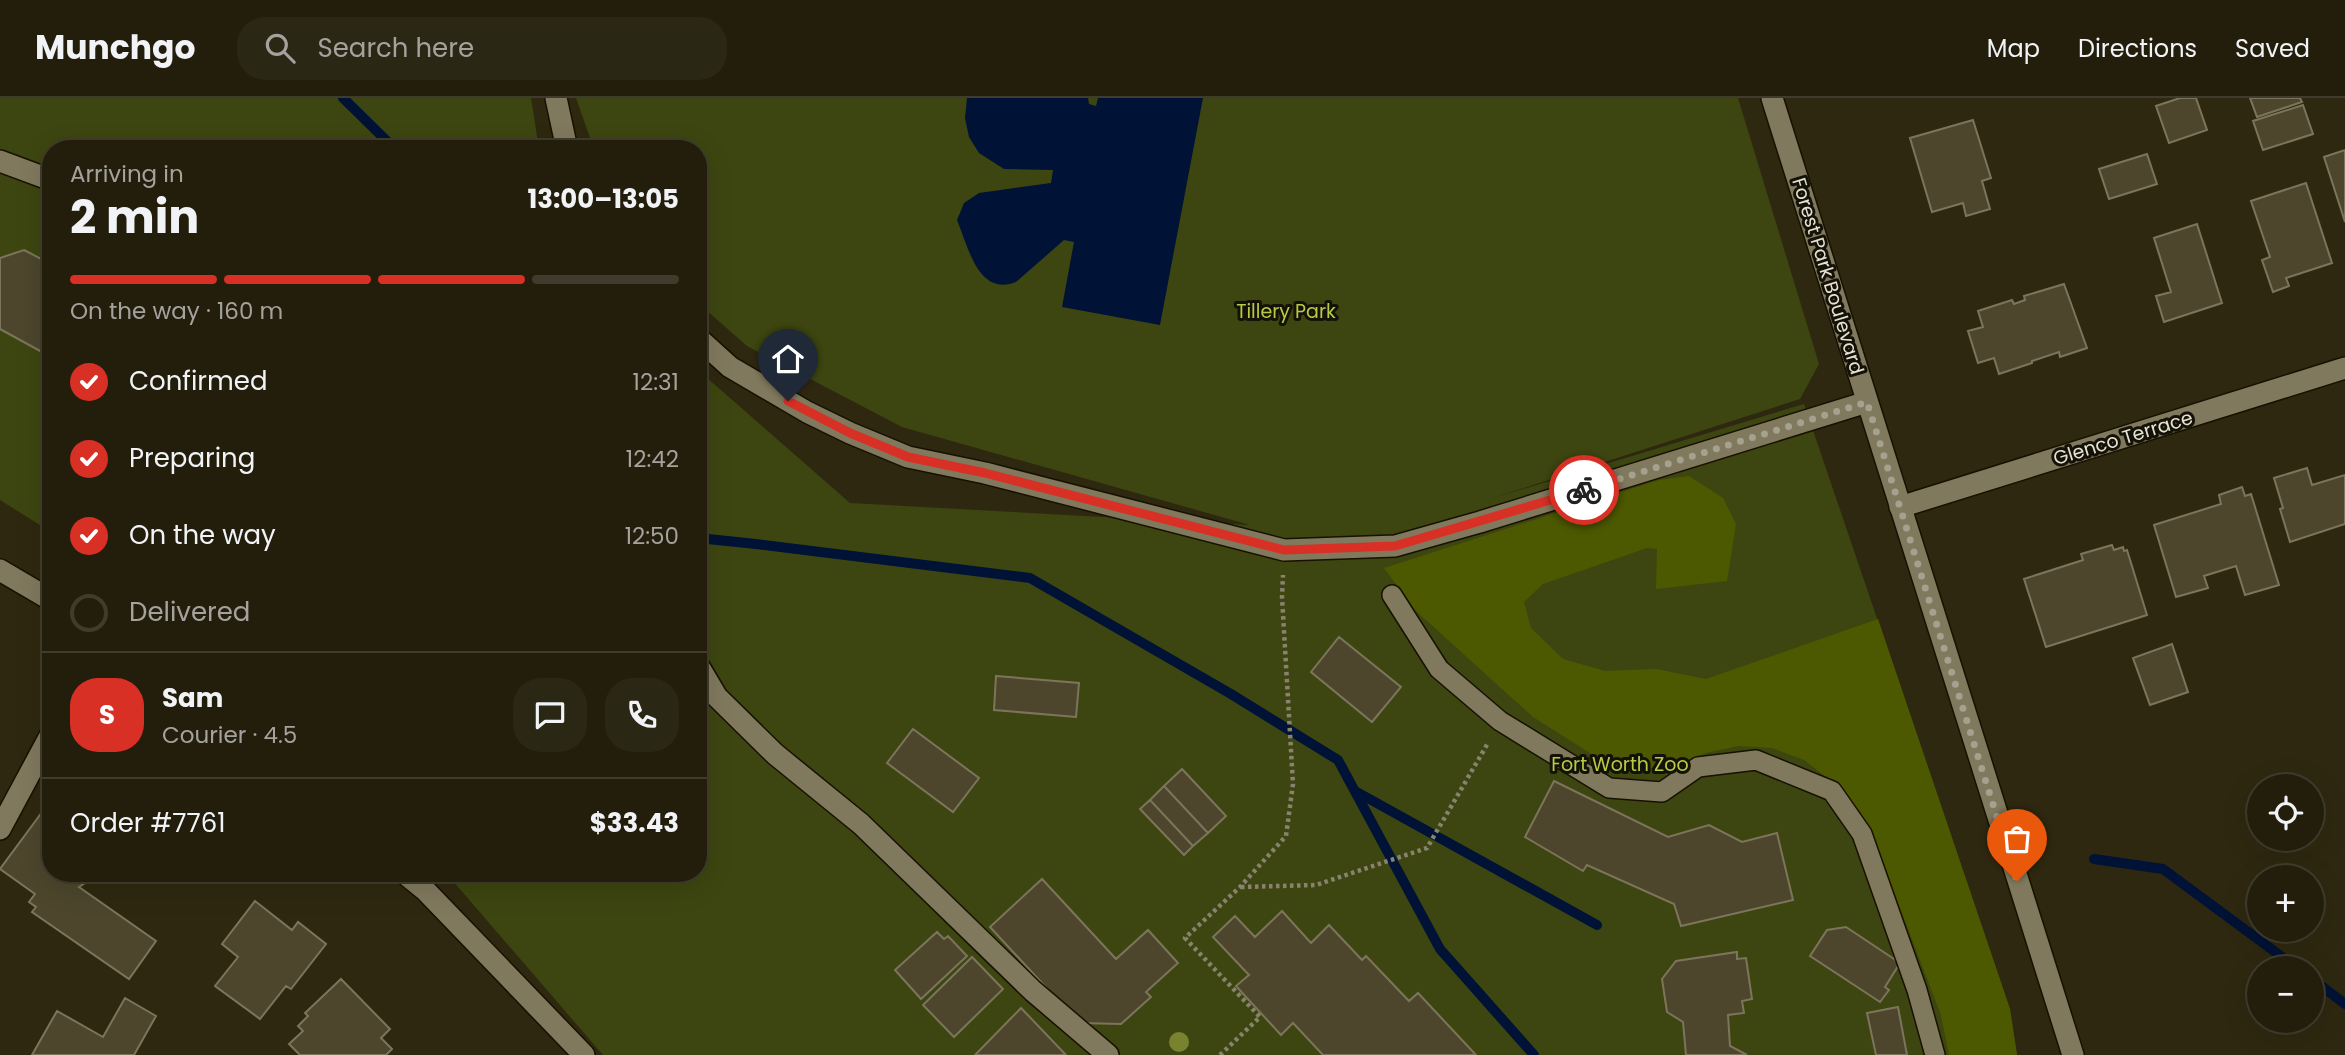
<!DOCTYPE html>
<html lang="en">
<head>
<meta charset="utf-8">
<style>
  body { margin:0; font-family:Poppins,sans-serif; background:#2b2715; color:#f1f3f6; height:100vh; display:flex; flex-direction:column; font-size:26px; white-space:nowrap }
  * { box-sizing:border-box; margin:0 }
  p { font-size:23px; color:#a3a29d }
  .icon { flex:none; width:38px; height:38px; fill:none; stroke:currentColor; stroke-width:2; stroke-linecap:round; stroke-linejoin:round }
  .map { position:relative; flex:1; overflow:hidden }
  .sheet { position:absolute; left:42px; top:42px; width:665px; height:742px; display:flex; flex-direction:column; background:#231e0c; border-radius:28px; box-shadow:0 7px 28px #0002,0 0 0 2px #403c2d }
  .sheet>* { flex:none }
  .fabs { position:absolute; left:2247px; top:676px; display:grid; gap:14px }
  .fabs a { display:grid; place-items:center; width:77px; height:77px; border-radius:50%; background:#231e0c; box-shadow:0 7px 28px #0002,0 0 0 2px #403c2d; font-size:35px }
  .pin { position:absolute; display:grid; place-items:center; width:60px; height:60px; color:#fff; margin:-72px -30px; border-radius:50% 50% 50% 0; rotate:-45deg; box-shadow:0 0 7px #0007 }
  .pin .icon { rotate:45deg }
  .courier { position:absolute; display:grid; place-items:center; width:70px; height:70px; margin:-35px; border:5px solid #d93025; border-radius:50%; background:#fff; color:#222; box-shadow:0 2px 9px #0007 }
  .summary em { font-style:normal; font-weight:700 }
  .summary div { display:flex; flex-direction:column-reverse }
  .summary { display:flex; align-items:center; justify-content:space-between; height:119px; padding:0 28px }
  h1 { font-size:46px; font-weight:700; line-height:52px }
  .bar { display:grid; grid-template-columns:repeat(4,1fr); gap:10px 7px; align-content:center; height:84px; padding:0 28px }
  .bar i { height:9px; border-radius:5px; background:#403c2d }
  .bar .on { background:#d93025 }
  .bar p { grid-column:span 4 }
  .line { display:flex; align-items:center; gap:18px; padding:0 28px; border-top:2px solid #403c2d }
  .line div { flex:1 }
  .round { display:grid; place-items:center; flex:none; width:74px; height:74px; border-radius:28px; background:#2b2715 }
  ol { padding:0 28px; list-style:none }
  li { display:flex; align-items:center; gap:21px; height:77px }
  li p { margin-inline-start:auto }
  li .icon { padding:7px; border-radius:50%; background:#d93025; color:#fff; stroke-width:4 }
  li:last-child { color:#a3a29d }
  li i { width:38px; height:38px; border:4px solid #403c2d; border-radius:50% }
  header { display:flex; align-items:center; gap:42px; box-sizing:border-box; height:98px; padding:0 35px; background:#231e0c; border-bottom:2px solid #403c2d }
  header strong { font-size:33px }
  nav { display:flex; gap:38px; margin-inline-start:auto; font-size:24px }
  .search { width:490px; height:63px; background:#2b2715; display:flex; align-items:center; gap:18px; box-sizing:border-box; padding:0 24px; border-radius:28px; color:#a3a29d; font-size:26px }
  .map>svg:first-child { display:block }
  .green { fill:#3d4610 }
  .forest { fill:#4d5900 }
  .water { fill:#001235 }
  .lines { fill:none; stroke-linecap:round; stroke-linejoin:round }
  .stream { stroke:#001235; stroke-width:10 }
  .building { fill:#4d462d; stroke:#7c755b; stroke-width:2 }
  .lane-casing { stroke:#171100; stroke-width:22 }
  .street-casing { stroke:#171100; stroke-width:24 }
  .secondary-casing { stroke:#171100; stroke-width:24 }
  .path { stroke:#88836f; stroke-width:4.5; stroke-dasharray:3.5 3.5; stroke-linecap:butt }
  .lane { stroke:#80795e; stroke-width:19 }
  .street { stroke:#80795e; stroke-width:21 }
  .secondary { stroke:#80795e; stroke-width:21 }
  .tree { fill:#79822e }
  .done { stroke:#a5a18f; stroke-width:7; stroke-dasharray:0 12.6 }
  .route { stroke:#d93025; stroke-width:9 }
  .labels { text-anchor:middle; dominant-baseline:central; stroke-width:6; stroke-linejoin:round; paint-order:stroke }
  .street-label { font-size:19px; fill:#e5e2d3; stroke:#141107 }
  .park-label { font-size:19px; fill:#b5cb46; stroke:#141107 }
</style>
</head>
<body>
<header>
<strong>Munchgo</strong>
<div class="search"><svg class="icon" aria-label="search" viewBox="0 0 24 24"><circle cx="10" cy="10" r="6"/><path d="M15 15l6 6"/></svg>Search here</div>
<nav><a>Map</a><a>Directions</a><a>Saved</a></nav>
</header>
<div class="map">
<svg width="2345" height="957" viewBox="0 0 2345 957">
  <rect width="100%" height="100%" fill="#2f2810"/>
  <path class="green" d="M0,0H531L539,51H51V434L0,402Z
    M576,0H1738L1819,266L1800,301L1493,400L1804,306L2010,911L2017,957H603L446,775H698V272L850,405L1250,427L902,329L747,248L698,205V51H594Z"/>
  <path class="forest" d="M1689,378L1723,400L1736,426L1727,483L1656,491L1657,451L1647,450L1543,486L1524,504L1531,530L1563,561L1605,573L1656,571L1706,581L1878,521L2010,911L2017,957H1949L1941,917L1872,737L1830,682L1804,662L1772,650L1738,648L1706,655L1676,669L1615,671L1533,619L1415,512L1384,470L1659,382Z"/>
  <path class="water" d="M967,0H1088L1089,6L1096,8L1098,0H1203L1160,227L1062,209L1074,144L1064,142L1016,184C978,199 968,148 957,122L964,105L979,95L1051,85L1053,72L1004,71L979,55L969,39L965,20Z"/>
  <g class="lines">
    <path class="stream" d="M343,0L395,51
      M698,440L756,446L1030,480L1231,596L1338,662L1440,851L1534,957
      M1355,693L1597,827
      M2094,761L2163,771L2297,870
      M2312,881L2345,906"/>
  </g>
  <path class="building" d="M2180,0H2196L2207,32L2169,45L2156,8Z
    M2250,0H2300L2302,4L2257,19Z
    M2303,7L2313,36L2263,52L2253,23Z
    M1973,22L1991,80L1982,83L1990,111L1966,118L1963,105L1932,114L1910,40Z
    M2345,52V124L2324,59Z
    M2147,56L2157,86L2109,101L2099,71Z
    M2306,85L2332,165L2286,180L2289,188L2273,194L2262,162L2270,159L2251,103Z
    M2197,126L2222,205L2164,224L2156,198L2171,194L2154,140Z
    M24,152L51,166V259L0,231V160Z
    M2064,186L2087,250L2060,259L2059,254L2032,263V265L1999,276L1994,260L1978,265L1968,233L1983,229L1978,213L2012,202L2014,206L2025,202L2024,198Z
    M2307,370L2312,387L2345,377V426L2290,444L2280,411L2283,410L2274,380Z
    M2242,389L2245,398L2251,396L2279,487L2245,497L2236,468L2204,478L2208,490L2176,499L2154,427L2221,406L2219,397Z
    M2112,447L2114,452L2123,449L2124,453L2127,452L2147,517L2046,549L2024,481L2083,462L2081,456Z
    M1339,539L1401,589L1372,624L1311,574Z
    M2172,546L2188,594L2150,607L2133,560Z
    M996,578L1079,585L1076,619L994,612Z
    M913,631L979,680L953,714L887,665Z
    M1182,671L1226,718L1208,735L1164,688Z
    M1554,683L1668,739L1709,727L1742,744L1777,735L1793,802L1681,828L1674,806L1587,767L1583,773L1525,739Z
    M1164,688L1208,735L1193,748L1150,702Z
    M51,702V775H100L79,789L156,843L129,881L32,814L36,809L29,804L35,796L0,771Z
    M1150,702L1193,748L1184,757L1140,711Z
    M1042,781L1116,861L1148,832L1178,865L1146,894L1151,899L1121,926L1079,925L990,829Z
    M255,803L292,832L298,824L326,846L291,891L286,888L260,921L215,888L238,859L222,846Z
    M1282,813L1311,845L1329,827L1362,862L1366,858L1409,903L1418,895L1476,957H1323L1293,925L1281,937L1236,888L1249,877L1213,839L1235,818L1255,839Z
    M1846,829L1900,865L1885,889L1889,892L1880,904L1810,858L1827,832Z
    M937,834L944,841L948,838L967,858L921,901L895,872Z
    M1737,854V861L1746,860L1752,901L1742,903L1744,915L1728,917L1730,948L1747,957H1686L1683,924L1667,914L1662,881L1676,863Z
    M972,859L1003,891L954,939L923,907Z
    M341,881L390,931L381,940L392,951L386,957H300L289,946L303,933L298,928L308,918L305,915Z
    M125,900L156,918L134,957H32L57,913L103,939Z
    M1898,909L1907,957H1876L1867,915Z
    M1021,910L1066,957H975Z"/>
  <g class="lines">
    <defs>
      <path id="lane" d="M1392,497L1439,571L1500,623L1609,690L1662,694L1698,669L1756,662L1832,693L1862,736L1917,892L1935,957"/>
      <path id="street" d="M556,0L567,51
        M0,63L51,82
        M698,240L730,269L807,314L850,335L908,359L985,375L1284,452L1395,448L1480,424L1867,304
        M1900,409L2345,270
        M0,472L51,502
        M698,567L717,599L775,656L861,726L1033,893L1108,957
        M0,731L51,636
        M404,775L425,792L584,957"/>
      <path id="secondary" d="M1772,0L2073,957"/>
    </defs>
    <use href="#lane" class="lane-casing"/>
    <use href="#street" class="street-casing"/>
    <use href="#secondary" class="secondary-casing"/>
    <path class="path" d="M1241,789L1316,787L1427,750L1488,645
      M1220,957L1260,919L1185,840L1240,789L1286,738L1293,686L1282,499L1283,477"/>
    <use href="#lane" class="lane"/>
    <use href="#street" class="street"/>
    <use href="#secondary" class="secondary"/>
  </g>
  <circle class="tree" cx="1179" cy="944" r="10"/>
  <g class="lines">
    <path class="done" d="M1584,392L1867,304L2017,783"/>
    <path class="route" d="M788,303L850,335L908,359L985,375L1284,452L1395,448L1584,392"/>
  </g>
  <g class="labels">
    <g class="street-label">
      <text transform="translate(1828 178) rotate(73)">Forest Park Boulevard</text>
      <text transform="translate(2123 340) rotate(-17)">Glenco Terrace</text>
    </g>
    <g class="park-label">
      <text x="1286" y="213">Tillery Park</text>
      <text x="1620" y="666">Fort Worth Zoo</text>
    </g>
  </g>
</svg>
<div class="fabs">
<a><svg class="icon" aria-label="locate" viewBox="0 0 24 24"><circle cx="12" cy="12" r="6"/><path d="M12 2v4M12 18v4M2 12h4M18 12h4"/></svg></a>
<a>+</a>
<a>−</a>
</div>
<div class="pin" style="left:2017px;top:783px;background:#ea580c"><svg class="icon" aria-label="bag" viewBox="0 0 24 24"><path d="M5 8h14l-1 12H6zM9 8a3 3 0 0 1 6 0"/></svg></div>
<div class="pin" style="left:788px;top:303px;background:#1f2937"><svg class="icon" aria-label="home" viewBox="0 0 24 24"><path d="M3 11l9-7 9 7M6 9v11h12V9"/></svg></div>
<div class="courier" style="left:1584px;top:392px"><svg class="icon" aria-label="bike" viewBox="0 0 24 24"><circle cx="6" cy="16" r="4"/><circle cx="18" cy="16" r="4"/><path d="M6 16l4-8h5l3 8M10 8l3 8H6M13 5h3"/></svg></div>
<section class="sheet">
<div class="summary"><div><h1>2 min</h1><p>Arriving in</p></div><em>13:00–13:05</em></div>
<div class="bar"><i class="on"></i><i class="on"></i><i class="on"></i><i></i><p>On the way · 160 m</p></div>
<ol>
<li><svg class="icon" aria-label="check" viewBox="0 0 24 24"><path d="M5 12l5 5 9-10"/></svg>Confirmed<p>12:31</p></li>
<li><svg class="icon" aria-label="check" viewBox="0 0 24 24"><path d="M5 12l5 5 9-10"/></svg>Preparing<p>12:42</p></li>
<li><svg class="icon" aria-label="check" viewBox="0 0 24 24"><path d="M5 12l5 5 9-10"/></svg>On the way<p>12:50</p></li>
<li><i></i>Delivered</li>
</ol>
<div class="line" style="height:126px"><b class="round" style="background:#d93025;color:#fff">S</b><div><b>Sam</b><p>Courier · 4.5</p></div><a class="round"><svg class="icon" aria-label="chat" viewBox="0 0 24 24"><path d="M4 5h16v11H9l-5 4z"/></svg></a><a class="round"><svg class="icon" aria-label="phone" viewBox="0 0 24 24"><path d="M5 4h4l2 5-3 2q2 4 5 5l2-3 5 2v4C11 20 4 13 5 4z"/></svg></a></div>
<div class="line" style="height:91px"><div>Order #7761</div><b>$33.43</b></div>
</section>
</div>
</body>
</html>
